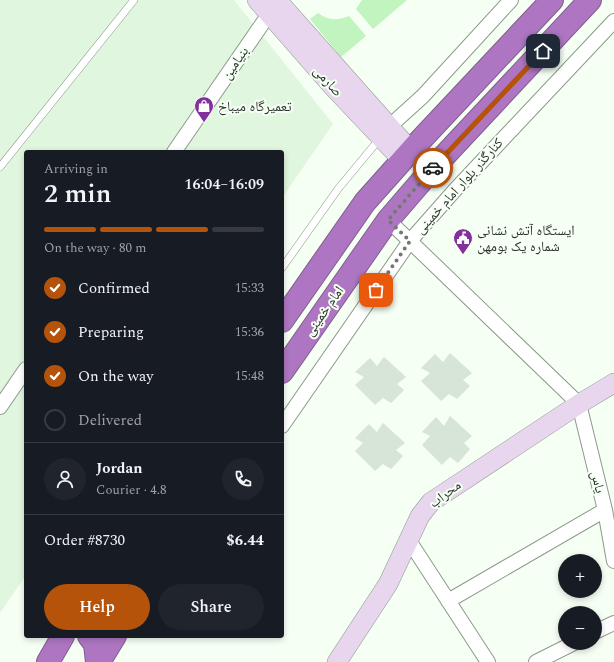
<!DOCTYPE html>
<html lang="en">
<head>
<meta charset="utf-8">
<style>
  body { margin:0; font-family:Spectral,"Noto Naskh Arabic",serif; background:#20242c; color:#f1f3f6; height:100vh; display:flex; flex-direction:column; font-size:15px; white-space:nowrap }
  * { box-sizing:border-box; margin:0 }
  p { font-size:13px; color:#9ea1a6 }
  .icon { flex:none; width:22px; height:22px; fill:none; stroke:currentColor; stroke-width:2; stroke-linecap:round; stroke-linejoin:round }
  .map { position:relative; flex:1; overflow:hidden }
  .side { position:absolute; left:24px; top:150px; width:260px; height:488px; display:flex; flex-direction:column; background:#171b24; border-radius:4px; box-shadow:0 2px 6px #0003 }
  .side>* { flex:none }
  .tools { position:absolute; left:558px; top:554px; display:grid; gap:8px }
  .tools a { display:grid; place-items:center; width:44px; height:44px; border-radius:50%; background:#171b24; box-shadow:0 2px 6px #0003; font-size:20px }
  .pin { position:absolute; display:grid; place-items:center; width:34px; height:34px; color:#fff; margin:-17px; border-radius:8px; box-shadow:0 2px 6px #0006 }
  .courier { position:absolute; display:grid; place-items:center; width:40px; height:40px; margin:-20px; border:3px solid #b45309; border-radius:50%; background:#fff; color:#222; box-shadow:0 1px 5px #0007 }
  .head em { font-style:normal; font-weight:600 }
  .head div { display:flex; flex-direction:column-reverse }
  .head { display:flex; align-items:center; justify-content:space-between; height:68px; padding:0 20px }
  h1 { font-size:26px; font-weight:600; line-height:30px }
  .bar { display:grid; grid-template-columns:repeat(4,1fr); gap:6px 4px; align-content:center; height:48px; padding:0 20px }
  .bar i { height:5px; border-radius:3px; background:#363941 }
  .bar .selected { background:#b45309 }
  .bar p { grid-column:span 4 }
  .line { display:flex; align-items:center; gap:10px; padding:0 20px; border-top:1px solid #363941 }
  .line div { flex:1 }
  .round { display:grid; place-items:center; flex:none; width:42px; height:42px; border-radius:21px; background:#20242c }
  ol { padding:0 20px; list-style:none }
  li { display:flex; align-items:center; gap:12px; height:44px }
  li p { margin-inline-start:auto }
  li .icon { padding:4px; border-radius:50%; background:#b45309; color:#fff; stroke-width:4 }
  li:last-child { color:#9ea1a6 }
  li i { width:22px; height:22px; border:2px solid #363941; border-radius:50% }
  .primary-button { display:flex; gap:8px; margin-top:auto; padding:8px 20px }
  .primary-button a { flex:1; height:46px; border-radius:24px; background:#b45309; color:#fff; font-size:16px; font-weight:600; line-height:46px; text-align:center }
  .primary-button a+a { background:#20242c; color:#f1f3f6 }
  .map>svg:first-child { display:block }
  .built { fill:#e1f6df }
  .green { fill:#c1f4be }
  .building { fill:#d6e5d5 }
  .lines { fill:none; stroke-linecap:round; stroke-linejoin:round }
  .lane-casing { stroke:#8c9a8a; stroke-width:8 }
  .street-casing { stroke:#8c9a8a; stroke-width:16 }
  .secondary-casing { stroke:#8c9a8a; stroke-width:20 }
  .highway-casing { stroke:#805e8d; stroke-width:24 }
  .lane { stroke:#fff; stroke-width:7 }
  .street { stroke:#fff; stroke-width:14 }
  .secondary { stroke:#e7d6ed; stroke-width:19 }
  .highway { stroke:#ae76c2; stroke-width:22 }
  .done { stroke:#727971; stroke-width:4; stroke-dasharray:0 7.2 }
  .route { stroke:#b45309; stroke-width:5 }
  .labels { text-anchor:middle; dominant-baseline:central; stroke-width:4; stroke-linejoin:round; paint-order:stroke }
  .street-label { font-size:14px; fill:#2b312b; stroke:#f5fff4 }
  .poi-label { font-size:14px; fill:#2b312b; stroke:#f5fff4; text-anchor:start }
</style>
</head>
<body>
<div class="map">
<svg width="614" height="662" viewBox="0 0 614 662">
  <rect width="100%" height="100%" fill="#f5fff4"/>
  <path class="built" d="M0,0H234L333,124L282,198V152H26V575L0,613Z"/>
  <path class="green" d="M362,0H407L373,29L356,9Z
    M318,13C327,20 337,21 349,16L366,36L341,57L310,19Z"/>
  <path class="building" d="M450,353L472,373L463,380L470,386L457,399L449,394L441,401L421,381L430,373L421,368L435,354L443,362Z
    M384,357L406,377L397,384L404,390L391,403L383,398L375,405L355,385L364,377L355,372L370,358L377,366Z
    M450,416L472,436L464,443L470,449L458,463L450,457L442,465L422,445L430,436L422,432L436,417L444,426Z
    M383,423L405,443L396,450L403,456L391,469L383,464L375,471L355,451L363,443L355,438L369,424L377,432Z"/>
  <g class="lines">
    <defs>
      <path id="lane" d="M0,167L134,0
        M282,268L338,189L381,137"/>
      <path id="street" d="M391,125L423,96L511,0
        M174,152L269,14
        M388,220L579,404L605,510L614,561
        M0,407L26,369
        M282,426L410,241L454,191L614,21
        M408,539L488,662
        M448,601L605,510
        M595,632L614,623
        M536,662L574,643"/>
      <path id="secondary" d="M257,0L333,87L402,160
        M277,0L411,151
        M337,662L388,584L420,516L431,502L579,404L614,383"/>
      <path id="highway" d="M282,321L365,202L415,146L552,0
        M282,372L388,220L432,169L590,0
        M89,636L95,644L97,662
        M48,662L63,636
        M99,662L115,636"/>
    </defs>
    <use href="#lane" class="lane-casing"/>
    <use href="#street" class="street-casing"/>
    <use href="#secondary" class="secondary-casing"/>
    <use href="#highway" class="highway-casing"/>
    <use href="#lane" class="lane"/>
    <use href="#street" class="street"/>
    <use href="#secondary" class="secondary"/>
    <use href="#highway" class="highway"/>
  </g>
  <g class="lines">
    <path class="done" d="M376,290L410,241L388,220L433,168"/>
    <path class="route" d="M433,168L543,51"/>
  </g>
  <defs>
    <symbol id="shop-pin" viewBox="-11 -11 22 30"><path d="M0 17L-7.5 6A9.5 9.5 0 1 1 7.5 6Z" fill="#832f9e" stroke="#f5fff4"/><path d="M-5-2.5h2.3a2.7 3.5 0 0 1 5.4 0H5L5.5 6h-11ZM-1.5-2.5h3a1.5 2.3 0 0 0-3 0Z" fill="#fff"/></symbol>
    <symbol id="civic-pin" viewBox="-11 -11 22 30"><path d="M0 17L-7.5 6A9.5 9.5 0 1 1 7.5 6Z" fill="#832f9e" stroke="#f5fff4"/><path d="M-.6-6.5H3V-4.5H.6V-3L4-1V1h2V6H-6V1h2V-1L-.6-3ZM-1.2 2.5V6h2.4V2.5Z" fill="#fff"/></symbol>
  </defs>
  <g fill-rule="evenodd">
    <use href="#shop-pin" x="193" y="95" width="22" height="30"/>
    <use href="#civic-pin" x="452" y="227" width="22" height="30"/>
  </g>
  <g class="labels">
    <g class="street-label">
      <text transform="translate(235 63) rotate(-56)">بنیامین</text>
      <text transform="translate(328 81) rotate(48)">صارمی</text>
      <text transform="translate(459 186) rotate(-48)">کنارگذر بلوار امام خمینی</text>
      <text transform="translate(324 311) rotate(-55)">امام خمینی</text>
      <text transform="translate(598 482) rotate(76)">یاس</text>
      <text transform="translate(445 494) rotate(-37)">محراب</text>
    </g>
    <g class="poi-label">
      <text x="218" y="106">تعمیرگاه میباخ</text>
      <text x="477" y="230">ایستگاه آتش نشانی<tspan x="477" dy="16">شماره یک بومهن</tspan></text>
    </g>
  </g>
</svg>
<div class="tools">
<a>+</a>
<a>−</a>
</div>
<div class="pin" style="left:376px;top:290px;background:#ea580c"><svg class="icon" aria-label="bag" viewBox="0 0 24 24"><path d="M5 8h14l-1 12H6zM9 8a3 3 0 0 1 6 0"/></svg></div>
<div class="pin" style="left:543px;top:51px;background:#1f2937"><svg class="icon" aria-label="home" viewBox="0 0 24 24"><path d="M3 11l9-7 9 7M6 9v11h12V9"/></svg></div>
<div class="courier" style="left:433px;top:168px"><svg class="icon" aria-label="car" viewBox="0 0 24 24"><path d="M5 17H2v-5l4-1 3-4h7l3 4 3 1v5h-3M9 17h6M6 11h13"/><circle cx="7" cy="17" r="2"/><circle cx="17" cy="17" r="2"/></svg></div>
<section class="side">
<div class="head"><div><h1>2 min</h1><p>Arriving in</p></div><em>16:04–16:09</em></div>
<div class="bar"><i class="selected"></i><i class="selected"></i><i class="selected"></i><i></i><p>On the way · 80 m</p></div>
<ol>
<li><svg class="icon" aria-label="check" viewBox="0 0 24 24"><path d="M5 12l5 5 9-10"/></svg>Confirmed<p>15:33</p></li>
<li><svg class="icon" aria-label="check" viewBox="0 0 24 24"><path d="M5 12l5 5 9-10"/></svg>Preparing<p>15:36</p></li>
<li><svg class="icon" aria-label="check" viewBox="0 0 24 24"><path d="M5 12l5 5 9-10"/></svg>On the way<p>15:48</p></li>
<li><i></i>Delivered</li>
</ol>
<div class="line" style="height:72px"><a class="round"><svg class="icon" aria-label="person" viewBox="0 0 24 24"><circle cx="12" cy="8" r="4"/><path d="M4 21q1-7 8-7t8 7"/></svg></a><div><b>Jordan</b><p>Courier · 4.8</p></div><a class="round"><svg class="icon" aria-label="phone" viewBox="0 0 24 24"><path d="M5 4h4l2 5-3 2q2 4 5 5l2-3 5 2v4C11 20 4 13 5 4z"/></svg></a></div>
<div class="line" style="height:52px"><div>Order #8730</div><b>$6.44</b></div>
<div class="primary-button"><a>Help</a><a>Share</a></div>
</section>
</div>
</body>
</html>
